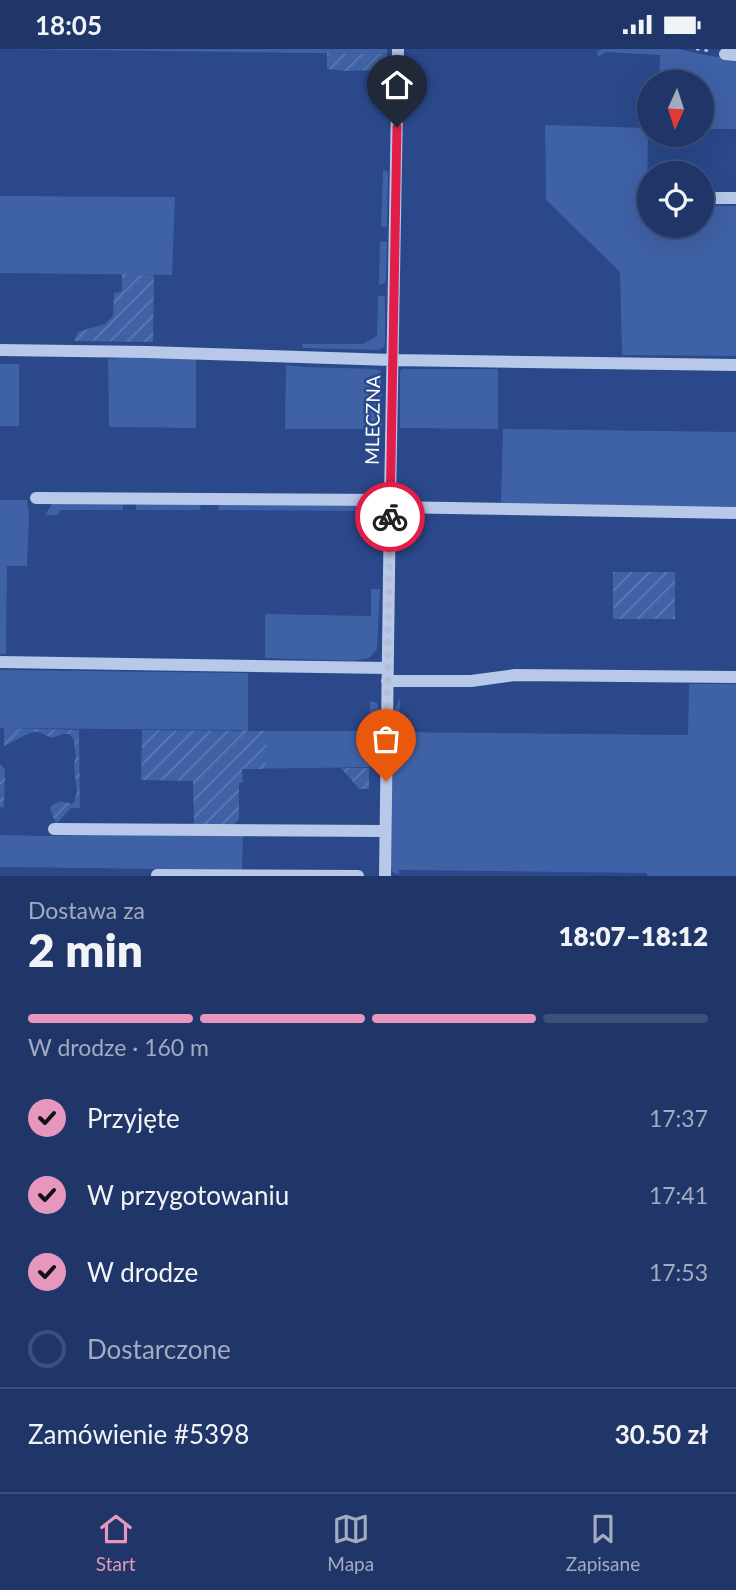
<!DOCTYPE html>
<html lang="pl">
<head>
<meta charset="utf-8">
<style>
  body { margin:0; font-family:Lato,sans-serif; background:#283e6e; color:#f1f3f6; height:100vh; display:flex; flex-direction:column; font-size:26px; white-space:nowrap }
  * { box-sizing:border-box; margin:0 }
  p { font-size:23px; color:#a2abc0 }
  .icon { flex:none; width:38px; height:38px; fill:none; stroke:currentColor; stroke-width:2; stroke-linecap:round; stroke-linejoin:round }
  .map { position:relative; height:827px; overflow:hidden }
  .panel { display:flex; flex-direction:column; background:#203668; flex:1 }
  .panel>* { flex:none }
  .needle { width:46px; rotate:183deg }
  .buttons { position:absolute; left:637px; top:21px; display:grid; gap:14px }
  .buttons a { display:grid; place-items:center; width:77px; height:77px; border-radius:50%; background:#203668; box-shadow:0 7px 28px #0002,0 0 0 2px #3d507c; font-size:35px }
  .pin { position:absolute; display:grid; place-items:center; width:60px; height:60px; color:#fff; margin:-72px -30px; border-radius:50% 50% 50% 0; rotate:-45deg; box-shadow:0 0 7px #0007 }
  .pin .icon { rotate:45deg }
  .courier { position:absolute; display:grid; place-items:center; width:70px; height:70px; margin:-35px; border:5px solid #e11d48; border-radius:50%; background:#fff; color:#222; box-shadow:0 2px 9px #0007 }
  .head em { font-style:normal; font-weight:800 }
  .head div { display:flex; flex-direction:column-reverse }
  .head { display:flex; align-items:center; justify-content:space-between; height:119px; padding:0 28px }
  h1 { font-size:46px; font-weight:800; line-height:52px }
  .bar { display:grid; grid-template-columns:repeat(4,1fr); gap:10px 7px; align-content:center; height:84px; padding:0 28px }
  .bar i { height:9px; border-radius:5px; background:#3d507c }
  .bar .active { background:#e797bd }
  .bar p { grid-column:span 4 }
  .line { display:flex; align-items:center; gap:18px; padding:0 28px; border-top:2px solid #3d507c }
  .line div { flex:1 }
  ol { padding:0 28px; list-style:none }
  li { display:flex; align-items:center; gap:21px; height:77px }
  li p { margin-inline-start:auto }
  li .icon { padding:7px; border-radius:50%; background:#e797bd; color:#111; stroke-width:4 }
  li:last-child { color:#a2abc0 }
  li i { width:38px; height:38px; border:4px solid #3d507c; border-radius:50% }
  .status { display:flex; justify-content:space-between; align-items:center; height:49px; padding:0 35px; background:#203668; direction:ltr }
  .status svg { height:19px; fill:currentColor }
  .tab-bar { display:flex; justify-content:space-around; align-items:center; height:98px; border-top:2px solid #3d507c; background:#203668; font-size:19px; color:#a2abc0 }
  .tab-bar a { display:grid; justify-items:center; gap:4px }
  .tab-bar .active { color:#e797bd }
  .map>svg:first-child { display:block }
  .grass { fill:#3f61a6 }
  .garden { fill:url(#garden-furrows) }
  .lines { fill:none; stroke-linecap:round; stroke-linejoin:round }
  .path { stroke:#b8c8e9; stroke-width:2.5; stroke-dasharray:3.5 5; stroke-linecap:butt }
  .minor { stroke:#b8c8e9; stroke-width:12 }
  .done { stroke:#b4bfd6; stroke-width:7; stroke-dasharray:0 12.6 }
  .route { stroke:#e11d48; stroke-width:9 }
  .labels { text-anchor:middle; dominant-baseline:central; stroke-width:5; stroke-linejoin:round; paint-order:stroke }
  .street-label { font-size:19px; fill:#fff; stroke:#2a488a }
</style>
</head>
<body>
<div class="status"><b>18:05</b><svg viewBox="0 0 49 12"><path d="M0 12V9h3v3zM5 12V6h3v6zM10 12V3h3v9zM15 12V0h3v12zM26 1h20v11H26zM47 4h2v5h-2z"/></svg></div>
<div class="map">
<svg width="736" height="827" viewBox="0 0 736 827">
  <defs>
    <pattern id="garden-furrows" width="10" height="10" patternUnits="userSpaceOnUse" patternTransform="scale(1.75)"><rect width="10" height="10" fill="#3f61a6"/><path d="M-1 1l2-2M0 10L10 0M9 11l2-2" fill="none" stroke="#5c79b3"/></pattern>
  </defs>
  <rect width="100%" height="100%" fill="#2a488a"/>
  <path class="grass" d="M0,0H387V5Z
    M603,0H679L705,6L736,11V80H702V33H659L660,6L606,3L598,8L597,2Z
    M545,76L648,79L647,155L649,156V177H702V156L736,157V307L622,306L620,223L546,151Z
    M383,121L388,123L387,178H381Z
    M0,147L175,148L172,226L0,224Z
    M380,192L387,193L386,230L385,234L379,236Z
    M378,247H385V295L383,299L378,301L303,299L302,295H363L377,287Z
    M133,308L196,309V379L109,378L108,310Z
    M0,315H19V377H0Z
    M286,316L304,318L376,320L381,322L382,380H285Z
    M403,320H498V380L400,379V322Z
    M503,380L736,383V458L511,455L501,453Z
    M0,451H27L29,466L27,517H7L6,605H0Z
    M53,453L123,455V461H60L57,466H45Z
    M136,454H201L200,461H136Z
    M219,455L373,456L376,459V462L218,461Z
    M371,540H380L377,600L369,609L353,612L265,609V565L371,567Z
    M0,621L248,624V682H369L370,652L377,654L379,660L377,718L242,720V681L0,679Z
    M689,635H736V827H647V824L399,821V826L392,823L391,819L393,683L395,659L400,649L399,683L688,686Z
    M243,784L242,821L0,818V786L48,787Z"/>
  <path class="garden" d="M327,4L387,5V18L382,21L345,22L327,20Z
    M122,225L154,226L153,293L74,292L78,283L105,275L113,267L114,244L122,242Z
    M613,523H675V570H613Z
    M4,679L79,681L80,759H71L56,775L50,759C56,751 63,752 72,755C81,745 74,729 74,717C74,715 75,713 75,711C76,707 75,704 75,700C73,681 67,683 52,689C46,687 41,683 36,683C30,682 11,694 4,697Z
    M142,681L267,682L265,720H242L243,733L239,734V770L234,775H194L193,732L141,731Z
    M0,716L5,720L4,757L3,759L0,758Z
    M341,719H369V740H359Z"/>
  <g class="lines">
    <path class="path" d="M696,0L710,2"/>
    <path class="minor" d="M725,5L736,6
      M642,149H649
      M702,149H736
      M0,301L147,303L392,311L736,316
      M36,449L390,451
      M390,458L736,464
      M0,613L387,619
      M387,632H471L515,626L736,628
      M54,780L385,782
      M157,826L358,827
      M385,827L390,451L398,0"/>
  </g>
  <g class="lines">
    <path class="done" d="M386,732L390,468"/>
    <path class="route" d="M390,468L397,78"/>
  </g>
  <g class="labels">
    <g class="street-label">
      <text transform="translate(372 371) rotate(-89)">MLECZNA</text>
    </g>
  </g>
</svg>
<div class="buttons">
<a><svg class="needle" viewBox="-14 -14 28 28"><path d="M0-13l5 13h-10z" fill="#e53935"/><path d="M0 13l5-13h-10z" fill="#a2abc0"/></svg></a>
<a><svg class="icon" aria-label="locate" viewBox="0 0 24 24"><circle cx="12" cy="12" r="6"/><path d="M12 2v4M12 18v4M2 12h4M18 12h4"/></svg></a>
</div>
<div class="pin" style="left:386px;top:732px;background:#ea580c"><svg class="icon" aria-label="bag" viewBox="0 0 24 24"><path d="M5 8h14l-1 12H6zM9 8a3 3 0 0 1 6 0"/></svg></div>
<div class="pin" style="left:397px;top:78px;background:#1f2937"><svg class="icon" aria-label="home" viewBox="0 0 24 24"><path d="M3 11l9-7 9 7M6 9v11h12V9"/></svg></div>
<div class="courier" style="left:390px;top:468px"><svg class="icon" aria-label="bike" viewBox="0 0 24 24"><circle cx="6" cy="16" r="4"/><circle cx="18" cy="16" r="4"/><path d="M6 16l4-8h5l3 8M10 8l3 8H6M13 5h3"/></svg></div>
</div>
<section class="panel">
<div class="head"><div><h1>2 min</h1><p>Dostawa za</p></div><em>18:07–18:12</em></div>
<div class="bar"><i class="active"></i><i class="active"></i><i class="active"></i><i></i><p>W drodze · 160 m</p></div>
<ol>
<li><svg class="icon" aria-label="check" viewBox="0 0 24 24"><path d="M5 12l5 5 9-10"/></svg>Przyjęte<p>17:37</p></li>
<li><svg class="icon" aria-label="check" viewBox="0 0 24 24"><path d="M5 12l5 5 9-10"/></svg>W przygotowaniu<p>17:41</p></li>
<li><svg class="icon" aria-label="check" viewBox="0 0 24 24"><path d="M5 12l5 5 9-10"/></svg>W drodze<p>17:53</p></li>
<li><i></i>Dostarczone</li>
</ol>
<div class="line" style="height:91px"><div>Zamówienie #5398</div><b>30.50 zł</b></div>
</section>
<nav class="tab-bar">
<a class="active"><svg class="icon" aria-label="home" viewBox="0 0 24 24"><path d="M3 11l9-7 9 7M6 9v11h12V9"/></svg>Start</a>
<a><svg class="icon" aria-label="map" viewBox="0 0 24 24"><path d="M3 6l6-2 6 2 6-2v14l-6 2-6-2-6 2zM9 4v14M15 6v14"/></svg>Mapa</a>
<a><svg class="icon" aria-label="saved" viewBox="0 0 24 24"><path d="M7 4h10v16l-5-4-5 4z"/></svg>Zapisane</a>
</nav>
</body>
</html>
